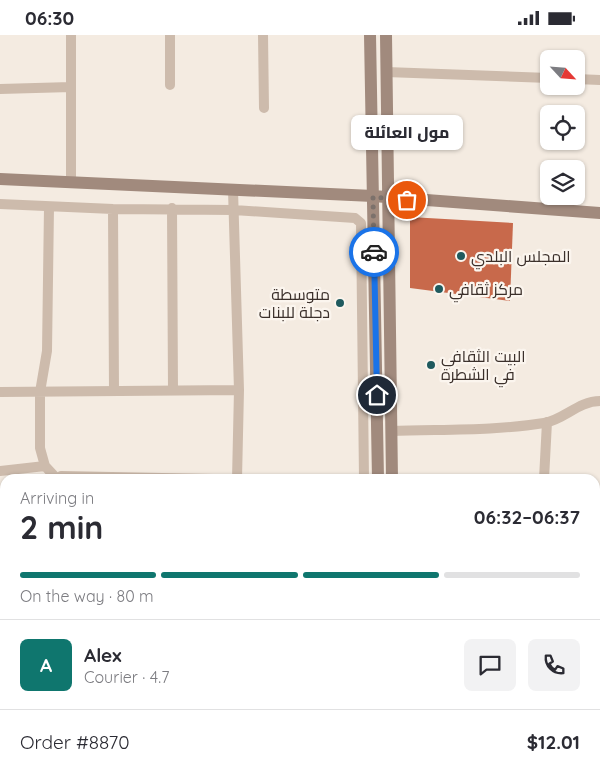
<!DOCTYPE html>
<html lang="en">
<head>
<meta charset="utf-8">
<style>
  body { margin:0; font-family:Quicksand,Cairo,sans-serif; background:#f2f2f3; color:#2b2b33; height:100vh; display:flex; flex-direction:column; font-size:19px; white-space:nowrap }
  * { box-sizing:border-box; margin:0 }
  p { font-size:16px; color:#7c7c81 }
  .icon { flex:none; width:28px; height:28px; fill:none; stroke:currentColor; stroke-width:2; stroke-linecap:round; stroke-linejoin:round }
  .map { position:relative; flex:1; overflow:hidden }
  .details { position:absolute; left:0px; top:439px; width:600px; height:311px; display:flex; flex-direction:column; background:#fff; border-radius:15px 15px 0 0; box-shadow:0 1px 4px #0004 }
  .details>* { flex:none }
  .needle { width:32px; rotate:116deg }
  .tools { position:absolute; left:540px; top:15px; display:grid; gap:10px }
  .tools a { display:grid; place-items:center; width:45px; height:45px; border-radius:8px; background:#fff; box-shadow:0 1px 4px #0004; font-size:25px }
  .pin { position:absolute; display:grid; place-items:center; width:42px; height:42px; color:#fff; margin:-21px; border:2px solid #fff; border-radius:50%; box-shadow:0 1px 5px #0007 }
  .courier { position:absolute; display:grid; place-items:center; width:50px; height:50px; margin:-25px; border:4px solid #1a73e8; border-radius:50%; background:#fff; color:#222; box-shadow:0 1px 6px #0007 }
  .bubble { position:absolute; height:35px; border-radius:8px; background:#fff; box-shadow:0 1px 4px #0004; font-size:16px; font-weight:800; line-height:35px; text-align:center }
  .head em { font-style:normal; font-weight:800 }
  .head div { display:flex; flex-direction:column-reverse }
  .head { display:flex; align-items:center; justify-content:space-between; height:85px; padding:0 20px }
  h1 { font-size:32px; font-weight:800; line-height:38px }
  .bar { display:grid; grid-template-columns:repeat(4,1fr); gap:8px 5px; align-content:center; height:60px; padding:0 20px }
  .bar i { height:6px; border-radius:4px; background:#e1e1e2 }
  .bar .selected { background:#0f766e }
  .bar p { grid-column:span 4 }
  .line { display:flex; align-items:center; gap:12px; padding:0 20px; border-top:1px solid #e1e1e2 }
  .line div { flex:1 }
  .round { display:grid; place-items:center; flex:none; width:52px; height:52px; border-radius:8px; background:#f2f2f3 }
  .status { display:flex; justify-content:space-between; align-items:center; height:35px; padding:0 25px; background:#fff; direction:ltr }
  .status svg { height:14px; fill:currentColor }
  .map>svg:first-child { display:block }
  .building { fill:#c8694b }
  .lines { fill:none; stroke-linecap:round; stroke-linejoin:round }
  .lane { stroke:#cdbbac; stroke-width:5 }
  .street { stroke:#cdbbac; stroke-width:10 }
  .secondary { stroke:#a18a7d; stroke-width:12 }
  .done { stroke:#7c716b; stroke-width:5; stroke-dasharray:0 9 }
  .route { stroke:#1a73e8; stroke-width:6 }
  .poi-dot { fill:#1f5a5e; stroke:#fbf5ee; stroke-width:2 }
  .labels { text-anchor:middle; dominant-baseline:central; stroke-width:4.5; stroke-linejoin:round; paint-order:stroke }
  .poi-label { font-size:16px; fill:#3b302b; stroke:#fbf5ee; text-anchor:start }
</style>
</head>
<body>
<div class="status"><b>06:30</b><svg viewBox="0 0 49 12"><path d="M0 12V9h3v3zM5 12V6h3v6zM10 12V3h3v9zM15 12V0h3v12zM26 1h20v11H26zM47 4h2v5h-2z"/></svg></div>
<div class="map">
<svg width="600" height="749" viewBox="0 0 600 749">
  <rect width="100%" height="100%" fill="#f4ebe1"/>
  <path class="building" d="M410,182L513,188L510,266L410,253Z"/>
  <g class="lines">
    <path class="lane" d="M595,742L600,743"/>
    <path class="street" d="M263,0L264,73
      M386,37L549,43
      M576,44L600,45
      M170,50V0
      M0,54L71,52
      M71,147V0
      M233,155L239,355L237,444
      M0,169L113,174L234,175L355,183L361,188L364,444
      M49,172L47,316L40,357V413L45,431L57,444
      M172,173L173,355
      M113,174L114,356
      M0,357L239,355
      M391,396C442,394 494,396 544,388C564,385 578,366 600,366
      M0,436L45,431
      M57,444L61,441L213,444
      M544,444L547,387
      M0,548H5
      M595,612H600
      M62,749L63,745
      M230,749V745
      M332,749V745
      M525,749V745"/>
    <path class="secondary" d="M370,0L378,444
      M386,0L392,444
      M0,144L373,161L600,178
      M387,745V749
      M396,745V749"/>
  </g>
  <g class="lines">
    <path class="done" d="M374,217L373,162L407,165"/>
    <path class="route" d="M374,217L377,360"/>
  </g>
  <g class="poi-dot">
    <circle cx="461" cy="221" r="5"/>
    <circle cx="439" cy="254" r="5"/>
    <circle cx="340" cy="268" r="5"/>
    <circle cx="431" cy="330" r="5"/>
  </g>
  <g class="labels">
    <g class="poi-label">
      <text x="471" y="221">المجلس البلدي</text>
      <text x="449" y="254">مركز ثقافي</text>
      <text x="330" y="259" text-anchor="end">متوسطة<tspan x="330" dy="18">دجلة للبنات</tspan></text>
      <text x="441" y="321">البيت الثقافي<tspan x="441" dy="18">في الشطرة</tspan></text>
    </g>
  </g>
</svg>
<div class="tools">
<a><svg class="needle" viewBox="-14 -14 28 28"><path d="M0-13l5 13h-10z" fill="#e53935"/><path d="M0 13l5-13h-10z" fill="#7c7c81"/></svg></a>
<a><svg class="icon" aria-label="locate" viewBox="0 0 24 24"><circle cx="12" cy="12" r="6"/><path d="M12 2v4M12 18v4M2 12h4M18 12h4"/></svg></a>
<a><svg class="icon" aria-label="layers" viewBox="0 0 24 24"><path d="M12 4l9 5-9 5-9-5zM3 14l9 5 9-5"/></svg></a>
</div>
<div class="pin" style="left:407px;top:165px;background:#ea580c"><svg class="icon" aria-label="bag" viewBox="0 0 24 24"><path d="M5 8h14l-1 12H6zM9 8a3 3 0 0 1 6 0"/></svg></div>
<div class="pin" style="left:377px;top:360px;background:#1f2937"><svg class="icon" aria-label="home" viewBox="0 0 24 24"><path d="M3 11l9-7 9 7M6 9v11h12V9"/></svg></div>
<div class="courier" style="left:374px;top:217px"><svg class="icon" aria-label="car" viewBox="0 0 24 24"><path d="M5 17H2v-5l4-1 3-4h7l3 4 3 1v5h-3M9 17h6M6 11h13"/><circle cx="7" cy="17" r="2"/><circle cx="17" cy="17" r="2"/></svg></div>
<div class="bubble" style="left:351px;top:80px;width:112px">مول العائلة</div>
<section class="details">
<div class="head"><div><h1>2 min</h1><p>Arriving in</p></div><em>06:32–06:37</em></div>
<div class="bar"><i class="selected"></i><i class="selected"></i><i class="selected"></i><i></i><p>On the way · 80 m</p></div>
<div class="line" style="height:90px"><b class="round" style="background:#0f766e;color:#fff">A</b><div><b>Alex</b><p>Courier · 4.7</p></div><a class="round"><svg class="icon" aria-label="chat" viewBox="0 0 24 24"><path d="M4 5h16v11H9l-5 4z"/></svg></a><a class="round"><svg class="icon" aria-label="phone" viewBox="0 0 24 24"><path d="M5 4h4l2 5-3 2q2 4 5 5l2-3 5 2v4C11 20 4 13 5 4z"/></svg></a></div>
<div class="line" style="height:65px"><div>Order #8870</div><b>$12.01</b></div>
</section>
</div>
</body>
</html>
